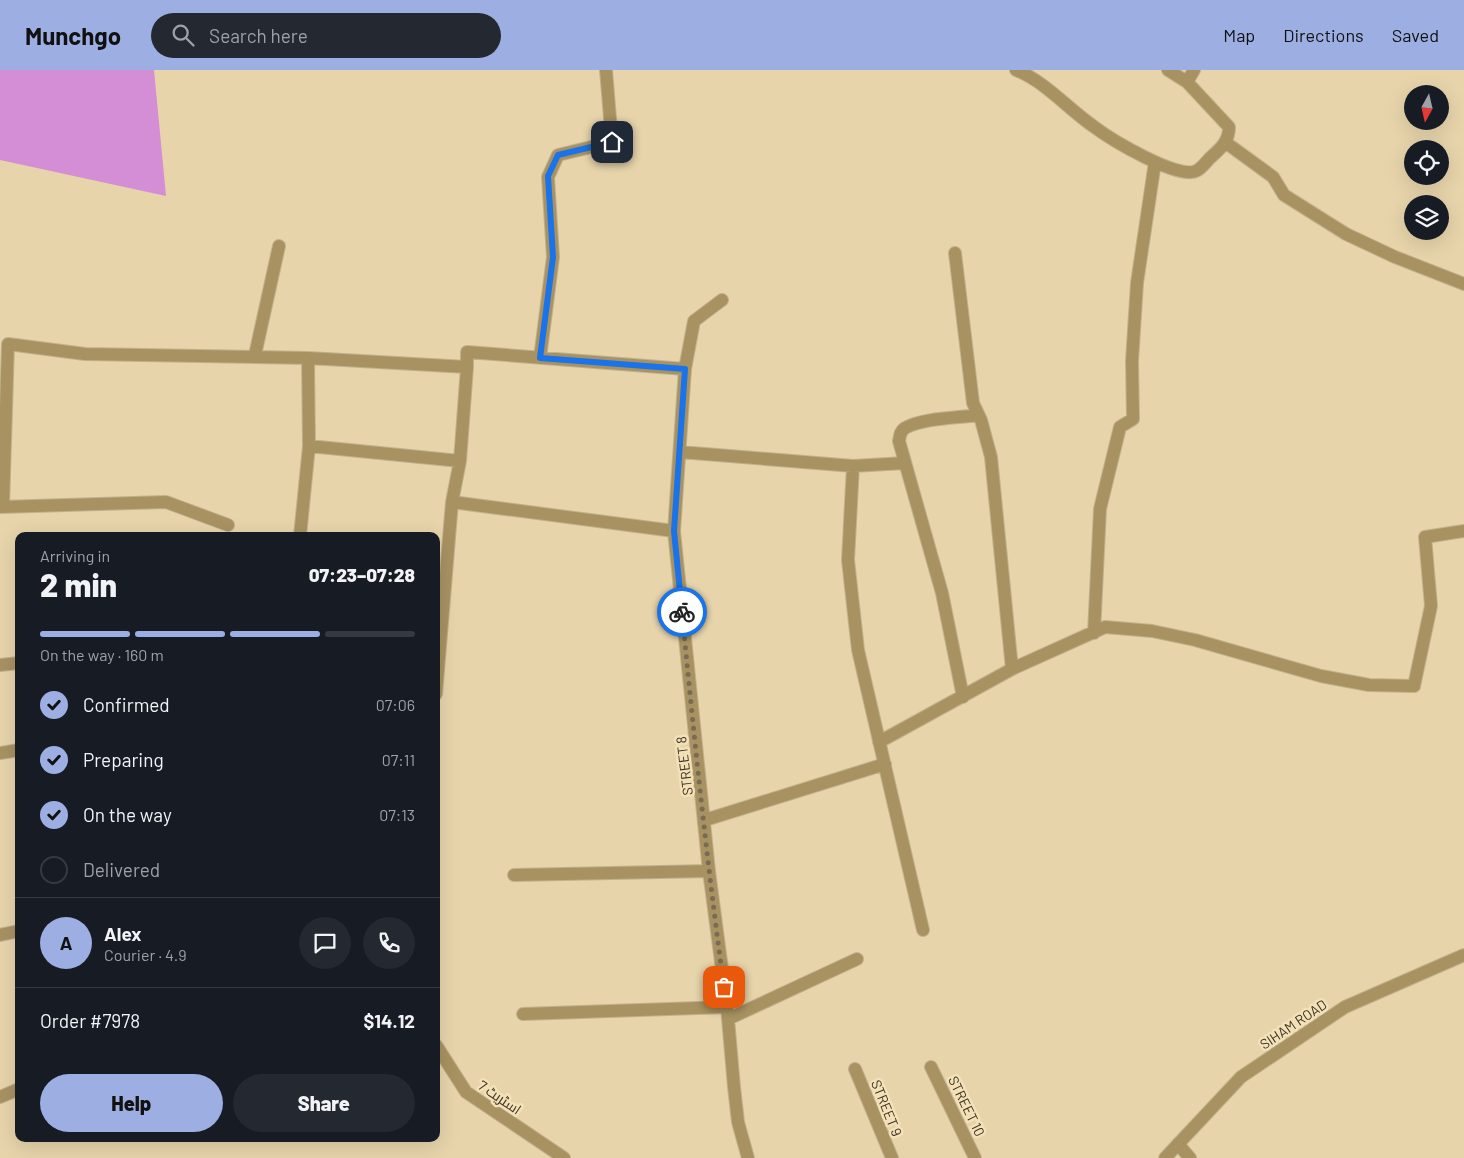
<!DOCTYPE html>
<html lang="en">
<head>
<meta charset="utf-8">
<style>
  body { margin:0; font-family:Barlow,Cairo,sans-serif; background:#242831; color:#f1f3f6; height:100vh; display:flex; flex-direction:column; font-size:19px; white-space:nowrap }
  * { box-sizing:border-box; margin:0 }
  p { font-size:16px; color:#9ea1a6 }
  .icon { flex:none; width:28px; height:28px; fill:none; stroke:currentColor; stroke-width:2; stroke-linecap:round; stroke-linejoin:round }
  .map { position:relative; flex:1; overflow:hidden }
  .panel { position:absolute; left:15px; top:462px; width:425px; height:610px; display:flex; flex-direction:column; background:#171b24; border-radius:10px; box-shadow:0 5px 20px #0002 }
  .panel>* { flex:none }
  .needle { width:32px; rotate:188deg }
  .tools { position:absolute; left:1404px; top:15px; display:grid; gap:10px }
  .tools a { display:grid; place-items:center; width:45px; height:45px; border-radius:50%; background:#171b24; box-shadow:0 5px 20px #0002; font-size:25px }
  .pin { position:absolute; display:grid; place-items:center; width:42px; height:42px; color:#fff; margin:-21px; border-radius:10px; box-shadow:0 2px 8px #0006 }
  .courier { position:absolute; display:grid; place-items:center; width:50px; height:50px; margin:-25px; border:4px solid #1a73e8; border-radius:50%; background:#fff; color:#222; box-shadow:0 1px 6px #0007 }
  .summary em { font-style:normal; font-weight:800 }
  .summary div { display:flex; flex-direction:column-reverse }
  .summary { display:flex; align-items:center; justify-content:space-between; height:85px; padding:0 25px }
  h1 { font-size:32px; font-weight:800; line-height:38px }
  .bar { display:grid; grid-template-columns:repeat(4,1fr); gap:8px 5px; align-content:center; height:60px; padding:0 25px }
  .bar i { height:6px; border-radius:4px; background:#363941 }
  .bar .active { background:#9caee2 }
  .bar p { grid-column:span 4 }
  .line { display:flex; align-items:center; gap:12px; padding:0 25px; border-top:1px solid #363941 }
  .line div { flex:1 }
  .round { display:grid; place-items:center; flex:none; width:52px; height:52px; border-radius:26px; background:#242831 }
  ol { padding:0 25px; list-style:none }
  li { display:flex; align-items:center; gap:15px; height:55px }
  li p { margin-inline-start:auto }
  li .icon { padding:5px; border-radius:50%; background:#9caee2; color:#111; stroke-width:4 }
  li:last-child { color:#9ea1a6 }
  li i { width:28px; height:28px; border:2px solid #363941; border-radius:50% }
  .primary-button { display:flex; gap:10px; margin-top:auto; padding:10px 25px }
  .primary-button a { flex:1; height:58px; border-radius:30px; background:#9caee2; color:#111; font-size:20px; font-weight:800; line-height:58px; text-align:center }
  .primary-button a+a { background:#242831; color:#f1f3f6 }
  header { display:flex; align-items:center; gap:30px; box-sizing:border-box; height:70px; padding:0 25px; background:#9caee2; color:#111 }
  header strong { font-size:24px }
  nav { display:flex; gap:28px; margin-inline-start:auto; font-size:18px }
  .search { width:350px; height:45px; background:#242831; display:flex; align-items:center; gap:12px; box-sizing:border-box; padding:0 18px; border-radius:28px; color:#9ea1a6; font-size:19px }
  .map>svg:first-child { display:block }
  .green { fill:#d38ed5 }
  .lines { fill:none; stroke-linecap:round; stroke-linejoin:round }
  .service-casing { stroke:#c1b18d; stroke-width:14 }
  .minor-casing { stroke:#c1b18d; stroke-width:14 }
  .tertiary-casing { stroke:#c1b18d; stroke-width:14 }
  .service { stroke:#a89262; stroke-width:12 }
  .minor { stroke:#a89262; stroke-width:12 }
  .tertiary { stroke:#a89262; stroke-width:12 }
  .done { stroke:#776b53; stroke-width:5; stroke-dasharray:0 9 }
  .route { stroke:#1a73e8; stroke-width:6 }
  .labels { text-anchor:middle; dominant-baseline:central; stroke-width:5; stroke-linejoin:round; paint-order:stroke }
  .street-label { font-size:14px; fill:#3b3323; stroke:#f4e1b8 }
</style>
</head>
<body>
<header>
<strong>Munchgo</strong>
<div class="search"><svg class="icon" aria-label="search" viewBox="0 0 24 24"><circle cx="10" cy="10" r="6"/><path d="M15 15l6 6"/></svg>Search here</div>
<nav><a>Map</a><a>Directions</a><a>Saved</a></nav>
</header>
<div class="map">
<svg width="1464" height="1088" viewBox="0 0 1464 1088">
  <rect width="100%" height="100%" fill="#e7d4ab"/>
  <path class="green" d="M0,0H154L166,126L0,90Z"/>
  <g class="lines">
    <defs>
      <path id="service" d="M1414,616L1431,536L1425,467L1464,461"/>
      <path id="minor" d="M1016,0C1046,12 1067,38 1093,56C1110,69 1178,110 1196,101C1201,99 1206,92 1210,88C1220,79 1229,72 1229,57L1187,12L1194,0
        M1168,0L1187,12
        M1225,72L1273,107L1284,125L1346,164L1395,187L1464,214
        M955,183L973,333L981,350L991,387L1012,599
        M722,230L694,251L685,299L674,461L709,801L727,937L734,1017L738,1052L748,1088
        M255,285L279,176
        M540,288L553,187L548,107L558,85L612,72L606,0
        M309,376L460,391
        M680,382L853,396L905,393
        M853,396L848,490L858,580L923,860
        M452,432L674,461
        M0,437L166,432L228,455
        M3,437L8,274L85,284L308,288
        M300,466L309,376L308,288L467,297V282L685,299
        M1094,563L1100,439L1120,357L1133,349L1132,291L1137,213L1155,92
        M0,595L19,593
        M436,624L452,432L460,391L467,297
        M963,627L942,523L899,371C900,366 900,361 905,358C923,348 958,348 978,345
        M879,672L1012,599L1105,557L1152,561L1195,570L1321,606L1369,615L1414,616
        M0,683L19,680
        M705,750L885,694
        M514,805L709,801
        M0,865L19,861
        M523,944L727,937
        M728,949L857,889
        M436,975L466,1022L564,1088
        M931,997L975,1088
        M855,999L892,1088
        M0,1027L19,1019
        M1178,1074L1190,1088"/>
      <path id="tertiary" d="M1165,1088L1241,1007L1345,937L1464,885"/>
    </defs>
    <use href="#service" class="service-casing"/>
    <use href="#minor" class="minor-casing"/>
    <use href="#tertiary" class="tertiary-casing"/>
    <use href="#service" class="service"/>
    <use href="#minor" class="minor"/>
    <use href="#tertiary" class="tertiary"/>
  </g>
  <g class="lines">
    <path class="done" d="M682,542C694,667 707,793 724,917"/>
    <path class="route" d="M612,72L558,85L548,106L553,187L540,288L685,299L674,461L682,542"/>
  </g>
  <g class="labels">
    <g class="street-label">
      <text transform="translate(684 696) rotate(-97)">STREET 8</text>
      <text transform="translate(1293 954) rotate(-34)">SIHAM ROAD</text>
      <text transform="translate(500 1027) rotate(34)">اسٹریٹ 7</text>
      <text transform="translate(967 1036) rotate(64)">STREET 10</text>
      <text transform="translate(887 1038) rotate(68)">STREET 9</text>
    </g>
  </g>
</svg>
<div class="tools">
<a><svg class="needle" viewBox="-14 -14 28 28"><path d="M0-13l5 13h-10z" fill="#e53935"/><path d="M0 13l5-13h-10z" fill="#9ea1a6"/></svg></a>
<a><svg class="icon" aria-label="locate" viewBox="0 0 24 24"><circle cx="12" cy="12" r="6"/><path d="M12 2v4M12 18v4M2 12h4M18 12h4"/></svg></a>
<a><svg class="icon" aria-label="layers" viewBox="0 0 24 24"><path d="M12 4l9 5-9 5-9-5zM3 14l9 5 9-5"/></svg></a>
</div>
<div class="pin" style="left:724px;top:917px;background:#ea580c"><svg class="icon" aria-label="bag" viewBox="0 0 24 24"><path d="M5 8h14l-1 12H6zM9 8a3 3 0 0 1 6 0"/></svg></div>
<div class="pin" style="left:612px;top:72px;background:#1f2937"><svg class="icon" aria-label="home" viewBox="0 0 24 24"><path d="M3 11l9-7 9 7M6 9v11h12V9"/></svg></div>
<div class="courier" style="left:682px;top:542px"><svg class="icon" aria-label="bike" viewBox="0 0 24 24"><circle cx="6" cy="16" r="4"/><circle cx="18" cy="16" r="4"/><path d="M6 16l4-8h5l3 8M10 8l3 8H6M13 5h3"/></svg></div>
<section class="panel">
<div class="summary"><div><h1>2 min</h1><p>Arriving in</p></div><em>07:23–07:28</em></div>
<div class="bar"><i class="active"></i><i class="active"></i><i class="active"></i><i></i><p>On the way · 160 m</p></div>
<ol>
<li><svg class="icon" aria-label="check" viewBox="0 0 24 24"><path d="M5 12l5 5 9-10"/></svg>Confirmed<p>07:06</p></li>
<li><svg class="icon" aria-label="check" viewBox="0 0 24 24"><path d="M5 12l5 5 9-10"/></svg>Preparing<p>07:11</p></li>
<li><svg class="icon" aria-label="check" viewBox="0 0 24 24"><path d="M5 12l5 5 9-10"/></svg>On the way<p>07:13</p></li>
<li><i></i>Delivered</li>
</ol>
<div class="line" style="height:90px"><b class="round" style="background:#9caee2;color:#111">A</b><div><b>Alex</b><p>Courier · 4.9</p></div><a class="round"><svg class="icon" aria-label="chat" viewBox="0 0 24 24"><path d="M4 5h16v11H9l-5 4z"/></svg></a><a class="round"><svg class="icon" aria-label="phone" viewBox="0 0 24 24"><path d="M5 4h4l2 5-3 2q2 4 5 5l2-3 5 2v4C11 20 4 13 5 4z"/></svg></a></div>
<div class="line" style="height:65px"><div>Order #7978</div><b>$14.12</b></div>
<div class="primary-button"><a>Help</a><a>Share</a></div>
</section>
</div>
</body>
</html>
